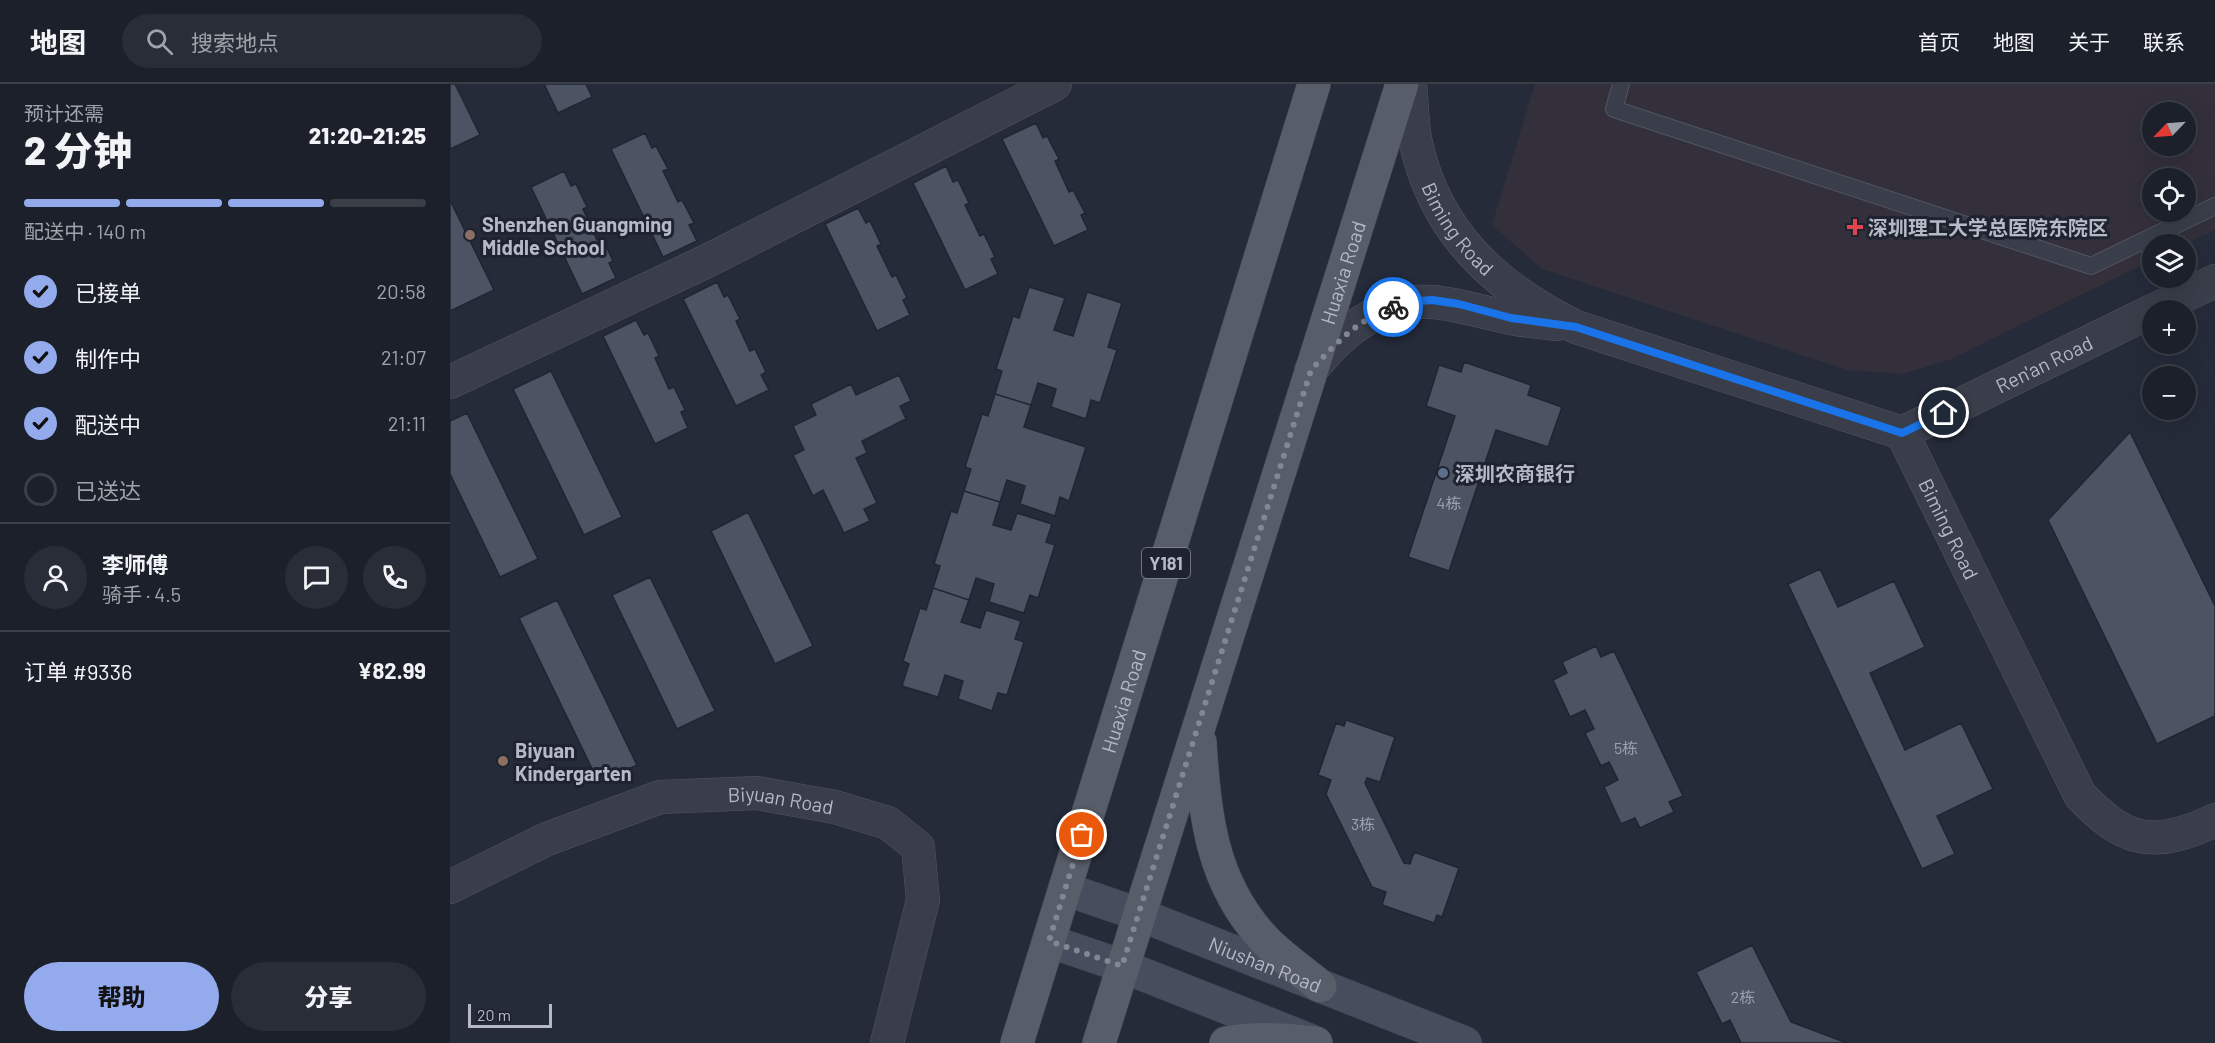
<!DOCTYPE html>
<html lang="zh">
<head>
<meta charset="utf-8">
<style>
  body { margin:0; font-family:Barlow,"Noto Sans SC",sans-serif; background:#292d37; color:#f1f3f6; height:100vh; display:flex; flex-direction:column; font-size:22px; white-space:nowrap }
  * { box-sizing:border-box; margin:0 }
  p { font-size:20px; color:#a0a3a9 }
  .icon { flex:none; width:33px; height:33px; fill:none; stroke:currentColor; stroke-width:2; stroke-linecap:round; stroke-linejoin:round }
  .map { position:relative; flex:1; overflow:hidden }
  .panel { display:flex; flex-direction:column; background:#1c202b; width:450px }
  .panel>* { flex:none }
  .needle { width:39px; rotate:245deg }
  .fabs { position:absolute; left:1692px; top:18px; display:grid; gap:12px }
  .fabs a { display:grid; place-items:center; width:54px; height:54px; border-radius:50%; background:#1c202b; box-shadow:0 6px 24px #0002,0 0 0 2px #3a3e47; font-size:30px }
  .scale { position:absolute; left:18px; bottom:15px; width:84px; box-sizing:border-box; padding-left:6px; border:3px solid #b4b9c5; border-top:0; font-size:16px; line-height:21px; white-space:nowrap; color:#b4b9c5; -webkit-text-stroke:4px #1e232f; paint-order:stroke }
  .pin { position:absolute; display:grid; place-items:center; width:51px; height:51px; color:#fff; margin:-26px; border:3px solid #fff; border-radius:50%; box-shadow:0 2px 6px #0007 }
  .courier { position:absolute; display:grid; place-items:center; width:60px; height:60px; margin:-30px; border:4px solid #1a73e8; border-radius:50%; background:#fff; color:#222; box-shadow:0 2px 8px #0007 }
  .summary em { font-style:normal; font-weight:800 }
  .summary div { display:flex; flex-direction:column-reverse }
  .summary { display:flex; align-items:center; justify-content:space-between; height:102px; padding:0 24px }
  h1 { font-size:39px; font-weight:800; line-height:45px }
  .bar { display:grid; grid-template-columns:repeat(4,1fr); gap:9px 6px; align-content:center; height:72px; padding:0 24px }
  .bar i { height:8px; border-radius:4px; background:#3a3e47 }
  .bar .selected { background:#93aaec }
  .bar p { grid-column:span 4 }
  .line { display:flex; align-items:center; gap:15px; padding:0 24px; border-top:2px solid #3a3e47 }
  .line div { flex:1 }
  .round { display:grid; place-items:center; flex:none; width:63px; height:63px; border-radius:32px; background:#292d37 }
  ol { padding:0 24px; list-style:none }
  li { display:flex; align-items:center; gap:18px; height:66px }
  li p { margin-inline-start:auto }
  li .icon { padding:6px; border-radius:50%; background:#93aaec; color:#111; stroke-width:4 }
  li:last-child { color:#a0a3a9 }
  li i { width:33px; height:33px; border:3px solid #3a3e47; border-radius:50% }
  .primary-button { display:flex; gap:12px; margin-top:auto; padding:12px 24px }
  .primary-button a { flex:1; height:69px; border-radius:36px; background:#93aaec; color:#111; font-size:24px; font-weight:800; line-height:69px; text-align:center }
  .primary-button a+a { background:#292d37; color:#f1f3f6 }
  header { display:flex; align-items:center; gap:36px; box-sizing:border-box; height:84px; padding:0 30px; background:#1c202b; border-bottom:2px solid #3a3e47 }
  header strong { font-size:28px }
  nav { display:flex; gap:33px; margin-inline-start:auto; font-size:21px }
  .search { width:420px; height:54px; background:#292d37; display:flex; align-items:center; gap:15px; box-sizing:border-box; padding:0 21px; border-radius:33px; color:#a0a3a9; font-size:22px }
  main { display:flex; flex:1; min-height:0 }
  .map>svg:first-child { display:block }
  .medical { fill:#33303b; fill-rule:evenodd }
  .building { fill:#4c5363; stroke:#202531; stroke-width:1.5 }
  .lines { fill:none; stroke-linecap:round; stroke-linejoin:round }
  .lane-casing { stroke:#515662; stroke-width:18 }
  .street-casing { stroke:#515662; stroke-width:34 }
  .secondary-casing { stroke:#424753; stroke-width:34 }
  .primary-casing { stroke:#424753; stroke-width:34 }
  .lane { stroke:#393e4a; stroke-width:16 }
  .street { stroke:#393e4a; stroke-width:33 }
  .secondary { stroke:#474d5c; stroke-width:33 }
  .primary { stroke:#575d69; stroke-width:33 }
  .done { stroke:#828794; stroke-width:6; stroke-dasharray:0 10.8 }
  .route { stroke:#1a73e8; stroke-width:8 }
  .health-dot { fill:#e0444e; stroke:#1e232f; stroke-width:2 }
  .education-dot { fill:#8d6e63; stroke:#1e232f; stroke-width:2 }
  .service-dot { fill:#5c6f8a; stroke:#1e232f; stroke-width:2 }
  .labels { text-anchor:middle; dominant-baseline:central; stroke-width:6; stroke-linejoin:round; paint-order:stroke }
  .number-label { font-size:16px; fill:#9aa0ac }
  .shield { fill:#1e232f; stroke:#878c98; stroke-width:1.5 }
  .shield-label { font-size:18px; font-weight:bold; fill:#b4b9c5 }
  .poi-label { font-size:20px; font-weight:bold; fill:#b4b9c5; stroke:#1e232f; text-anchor:start }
  .street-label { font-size:20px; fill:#b4b9c5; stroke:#1e232f }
</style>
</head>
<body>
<header>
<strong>地图</strong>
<div class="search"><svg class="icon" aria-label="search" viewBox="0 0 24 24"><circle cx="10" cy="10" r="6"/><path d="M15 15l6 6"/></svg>搜索地点</div>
<nav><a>首页</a><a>地图</a><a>关于</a><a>联系</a></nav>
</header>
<main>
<section class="panel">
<div class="summary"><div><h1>2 分钟</h1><p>预计还需</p></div><em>21:20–21:25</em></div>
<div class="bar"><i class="selected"></i><i class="selected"></i><i class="selected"></i><i></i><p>配送中 · 140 m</p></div>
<ol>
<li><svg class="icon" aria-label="check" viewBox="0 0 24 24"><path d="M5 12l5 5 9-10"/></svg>已接单<p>20:58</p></li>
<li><svg class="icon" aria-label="check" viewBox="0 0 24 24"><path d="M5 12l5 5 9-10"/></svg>制作中<p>21:07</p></li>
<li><svg class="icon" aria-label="check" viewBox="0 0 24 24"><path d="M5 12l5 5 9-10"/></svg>配送中<p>21:11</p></li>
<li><i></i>已送达</li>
</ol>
<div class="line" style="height:108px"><a class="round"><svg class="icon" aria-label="person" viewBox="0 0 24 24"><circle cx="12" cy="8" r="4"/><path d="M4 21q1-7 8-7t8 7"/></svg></a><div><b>李师傅</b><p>骑手 · 4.5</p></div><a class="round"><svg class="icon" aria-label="chat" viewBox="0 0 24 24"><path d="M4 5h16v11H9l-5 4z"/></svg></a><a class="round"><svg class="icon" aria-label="phone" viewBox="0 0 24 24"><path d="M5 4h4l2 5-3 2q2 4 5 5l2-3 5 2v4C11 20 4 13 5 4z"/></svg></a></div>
<div class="line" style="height:78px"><div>订单 #9336</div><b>¥82.99</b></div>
<div class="primary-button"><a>帮助</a><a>分享</a></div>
</section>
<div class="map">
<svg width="1765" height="959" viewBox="0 0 1765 959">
  <rect width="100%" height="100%" fill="#252b39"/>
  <path class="medical" d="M1085,0H1765V146L1735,160H1702V176L1501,275L1453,290L1397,286L1092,185L1042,141ZM1702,28H1736V62H1702ZM1702,94H1736V128H1702Z"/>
  <path class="building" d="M0,0H5L30,51L0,65Z
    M94,0H136L142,13L108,29Z
    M586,39L593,54L597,52L609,75L605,77L619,108L623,106L635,129L631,131L638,146L604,162L552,55Z
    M195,49L202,64L206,62L218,85L213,87L228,118L232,116L244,139L239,141L247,157L213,173L161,65Z
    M496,82L503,98L508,96L519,119L515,121L530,152L534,150L545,173L541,175L548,190L515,206L463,99Z
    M114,87L121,102L126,100L137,123L133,125L147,156L152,153L163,177L159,179L166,194L132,210L81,103Z
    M0,116L44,206L0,227Z
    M408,124L416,139L420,137L431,160L427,162L442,193L446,191L457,214L453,216L460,231L427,247L375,140Z
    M267,198L274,213L278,211L290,235L286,237L300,267L305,265L316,288L311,291L319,306L286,322L233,215Z
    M579,203L615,214L604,246L623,252L637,208L672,219L658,263L667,266L650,319L641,316L636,335L601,323L606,305L588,299L581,321L545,310L552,287L546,285L563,232L569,234Z
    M186,236L194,251L198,249L209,272L205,274L219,305L224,303L235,326L231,328L238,344L205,360L153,252Z
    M1014,278L1081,301L1078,311L1112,323L1098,363L1046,346L999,487L958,473L1005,332L976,322L989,281L1011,288Z
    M101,287L172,433L134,451L63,305Z
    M449,291L461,317L450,322L456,335L412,357L417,369L406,374L427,419L414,425L420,437L394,449L373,406L363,412L343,371L354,366L343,342L366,331L361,320L401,300L406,311Z
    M545,310L581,321L574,343L636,363L619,417L610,413L605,432L570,420L575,402L557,396L550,418L514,407L521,385L515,383L532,330L538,332Z
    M17,329L88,475L50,493L0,390V337Z
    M1680,348L1765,522V632L1707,660L1598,436Z
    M514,407L550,418L543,441L561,446L567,429L602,440L596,458L605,461L588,514L580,511L574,529L539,518L544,500L526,494L519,516L483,504L490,482L484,480L501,427L507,429Z
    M298,428L363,562L325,580L261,447Z
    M1370,485L1388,523L1444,497L1475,563L1420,589L1455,666L1511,639L1543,705L1487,732L1505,770L1472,785L1338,500Z
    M200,493L265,627L227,645L162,511Z
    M483,504L519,516L511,538L530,544L536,526L571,537L565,555L574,558L557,611L548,609L542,627L508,615L513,597L495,591L488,613L452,602L459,580L453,577L470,524L476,526Z
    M107,516L187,681L149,699L69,534Z
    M1146,562L1151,573L1164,567L1233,712L1219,718L1224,728L1190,744L1185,734L1171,740L1154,703L1168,696L1159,678L1151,682L1135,649L1144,645L1135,626L1120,633L1103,596L1117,589L1112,578Z
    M896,636L945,653L930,698L917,694L915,699L954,779L960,780L964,768L1009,784L992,833L987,831L984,839L932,821L936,808L922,803L876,710L881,696L868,691L886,639L894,642Z
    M1302,861L1341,938L1397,959H1291L1280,936L1272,940L1246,888Z"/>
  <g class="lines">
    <defs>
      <path id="lane" d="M1171,0L1164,25L1641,182L1765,122"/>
      <g id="street">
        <path id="s1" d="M960,0C962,18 962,37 965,55C984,147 1044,203 1126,243L1452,349L1630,711C1675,759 1704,765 1765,736"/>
        <path d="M1704,226L1765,197"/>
        <path d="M861,286C875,270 889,253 907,241C966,201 999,222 1061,234C1076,237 1091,238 1106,240"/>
        <path d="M0,298L257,177L605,0"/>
        <path id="s2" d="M1452,349L1702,227"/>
        <path id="s3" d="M0,803L97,755L210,713L307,709L385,723L438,739L468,763L473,816L437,959"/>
      </g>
      <g id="secondary">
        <path id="s4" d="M615,805L688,830L1015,959"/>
        <path d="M599,857L672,882L859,956"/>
      </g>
      <g id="primary">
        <path d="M750,658C755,732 761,798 814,855C830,872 852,887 870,902"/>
        <path id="s5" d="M567,959L864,0"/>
        <path id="s6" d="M649,959L952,0"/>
        <path d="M776,959C807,953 836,956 866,959"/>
      </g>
    </defs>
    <use href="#lane" class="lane-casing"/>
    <use href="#street" class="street-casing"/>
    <use href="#secondary" class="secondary-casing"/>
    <use href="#primary" class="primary-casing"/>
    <use href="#lane" class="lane"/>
    <use href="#street" class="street"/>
    <use href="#secondary" class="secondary"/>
    <use href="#primary" class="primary"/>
  </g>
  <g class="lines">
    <path class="done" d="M632,751L599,857L672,882L861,286C886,259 909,235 943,223"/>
    <path class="route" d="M943,223L956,218L982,216L1009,220L1061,234L1126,243L1452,349L1494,329"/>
  </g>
  <path class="health-dot" d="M1402 134h6v6h6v6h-6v6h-6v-6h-6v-6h6z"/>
  <g class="education-dot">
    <circle cx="20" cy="151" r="6"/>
    <circle cx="53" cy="677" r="6"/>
  </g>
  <circle class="service-dot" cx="993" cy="389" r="6"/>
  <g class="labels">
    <g class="number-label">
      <text x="999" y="418">4栋</text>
      <text x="1176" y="663">5栋</text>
      <text x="913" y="739">3栋</text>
      <text x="1293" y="912">2栋</text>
    </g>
    <rect class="shield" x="692" y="464" width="48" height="30" rx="4.5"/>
    <g class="shield-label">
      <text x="716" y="479">Y181</text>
    </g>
    <g class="poi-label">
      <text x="32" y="140">Shenzhen Guangming<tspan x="32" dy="23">Middle School</tspan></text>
      <text x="1418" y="143">深圳理工大学总医院东院区</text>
      <text x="1005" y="389">深圳农商银行</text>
      <text x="65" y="666">Biyuan<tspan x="65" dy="23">Kindergarten</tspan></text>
    </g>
    <g class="street-label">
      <text stroke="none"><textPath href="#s1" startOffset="156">Biming Road</textPath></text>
      <text stroke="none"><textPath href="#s6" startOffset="808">Huaxia Road</textPath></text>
      <text stroke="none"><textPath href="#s2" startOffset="158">Ren'an Road</textPath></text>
      <text stroke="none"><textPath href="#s1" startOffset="762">Biming Road</textPath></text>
      <text stroke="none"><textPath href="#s5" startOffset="358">Huaxia Road</textPath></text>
      <text stroke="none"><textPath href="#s3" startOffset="350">Biyuan Road</textPath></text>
      <text stroke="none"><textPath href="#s4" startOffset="214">Niushan Road</textPath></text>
    </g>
  </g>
</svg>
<div class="fabs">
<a><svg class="needle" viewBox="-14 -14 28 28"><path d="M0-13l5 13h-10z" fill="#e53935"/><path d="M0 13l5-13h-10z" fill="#a0a3a9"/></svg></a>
<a><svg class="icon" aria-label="locate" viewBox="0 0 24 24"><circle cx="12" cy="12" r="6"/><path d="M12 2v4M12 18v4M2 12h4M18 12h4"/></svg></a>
<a><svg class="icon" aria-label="layers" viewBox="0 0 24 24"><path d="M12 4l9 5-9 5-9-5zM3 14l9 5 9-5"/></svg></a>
<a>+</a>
<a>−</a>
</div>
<div class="scale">20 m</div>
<div class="pin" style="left:632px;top:751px;background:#ea580c"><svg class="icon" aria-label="bag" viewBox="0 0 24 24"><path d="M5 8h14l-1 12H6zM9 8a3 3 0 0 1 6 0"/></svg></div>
<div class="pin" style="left:1494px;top:329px;background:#1f2937"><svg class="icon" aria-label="home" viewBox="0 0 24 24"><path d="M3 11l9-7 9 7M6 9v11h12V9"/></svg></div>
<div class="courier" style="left:943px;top:223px"><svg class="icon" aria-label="bike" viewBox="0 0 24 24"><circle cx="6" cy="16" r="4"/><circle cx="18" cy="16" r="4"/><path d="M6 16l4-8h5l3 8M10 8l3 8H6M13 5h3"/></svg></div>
</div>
</main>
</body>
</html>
